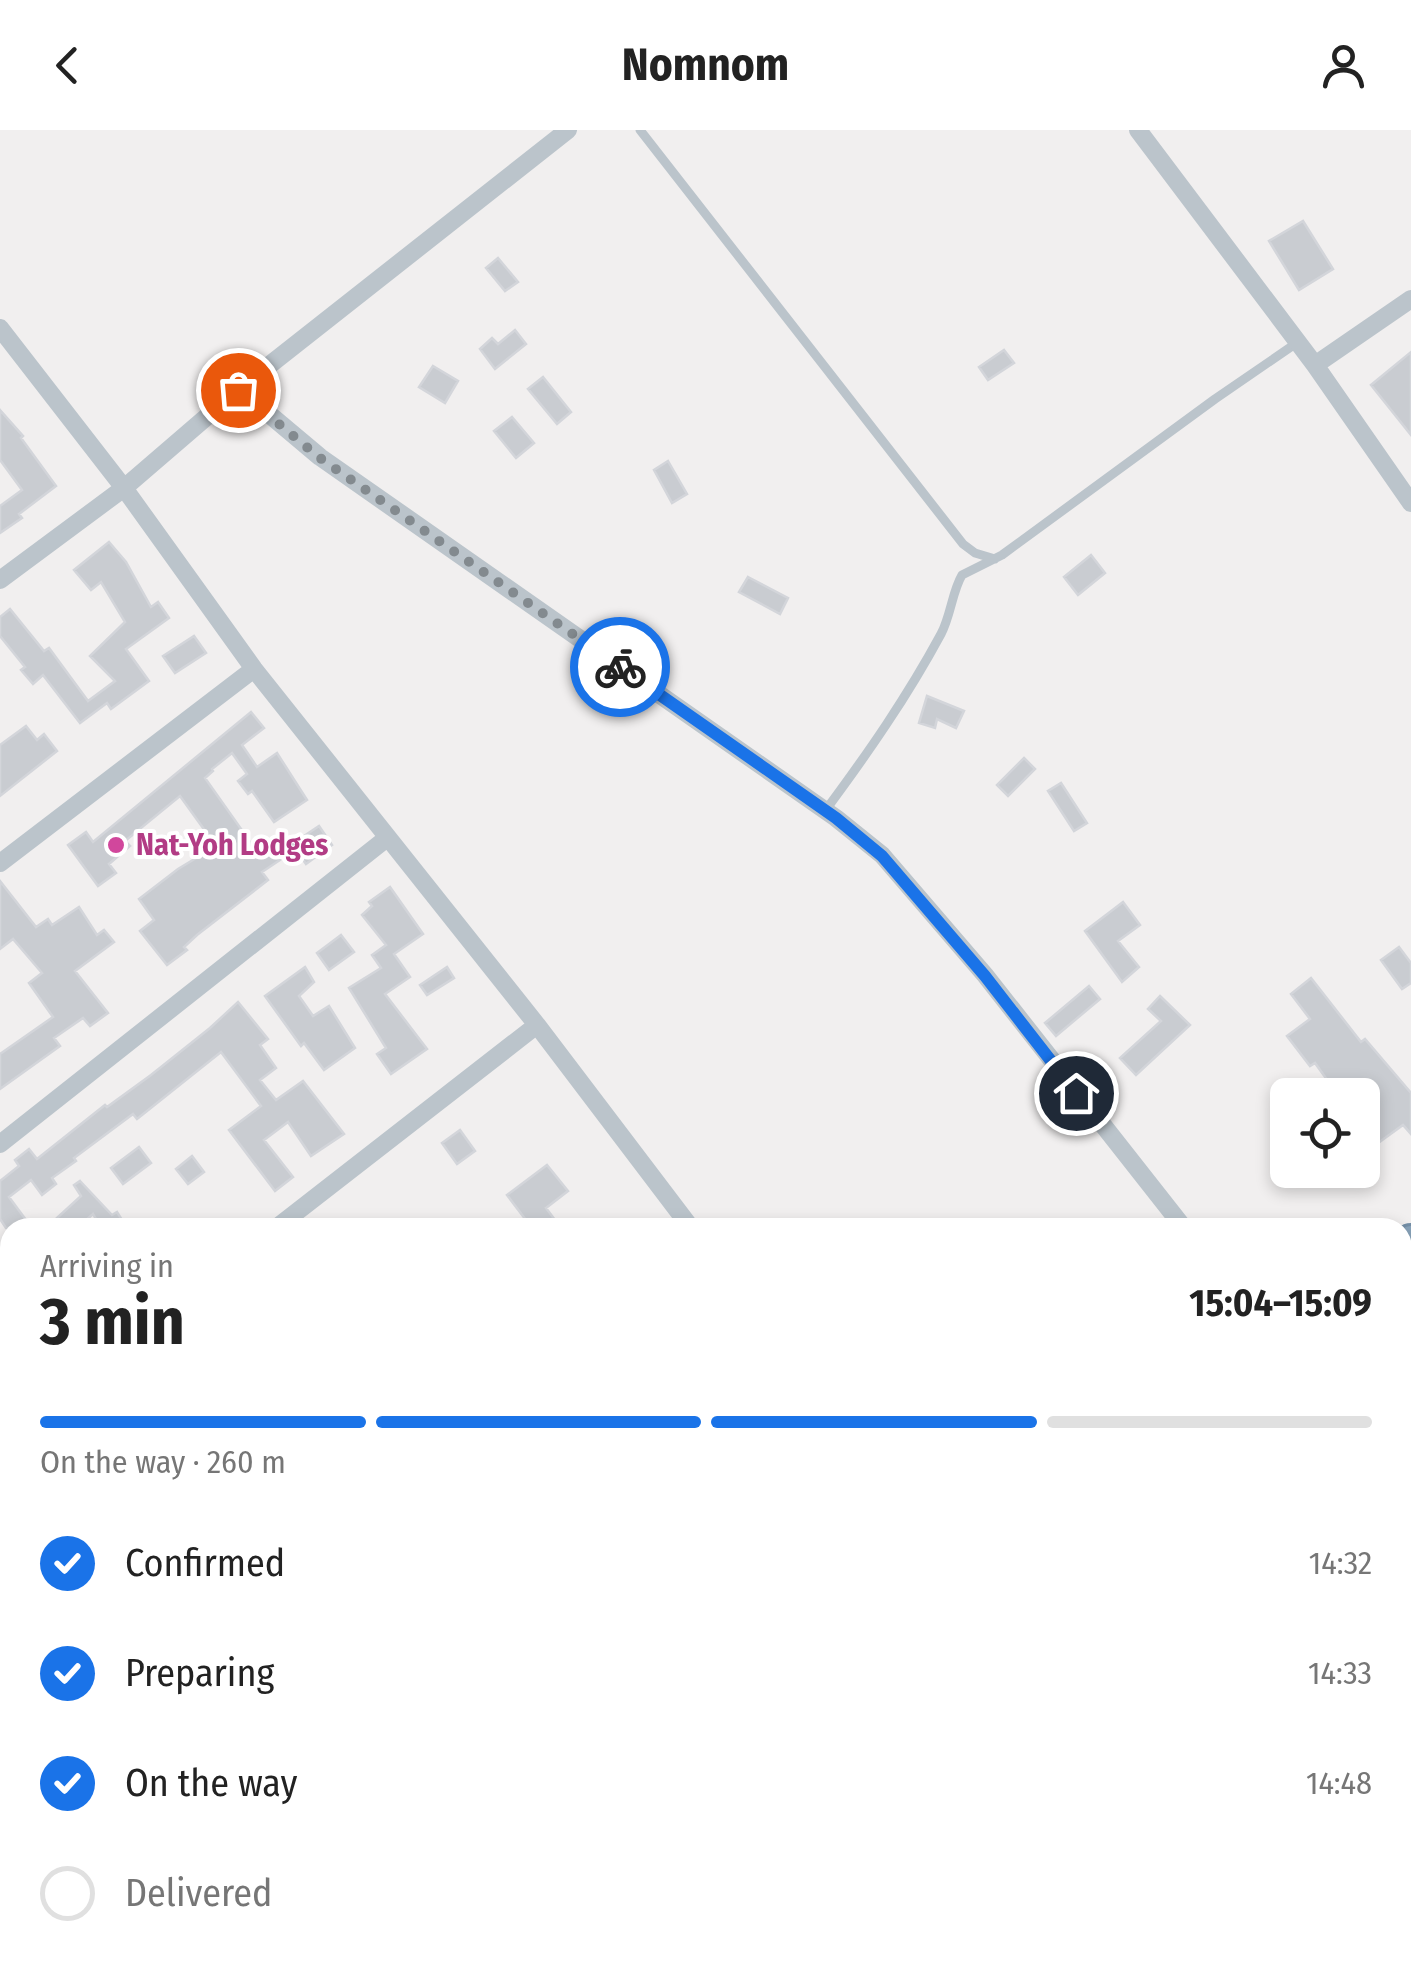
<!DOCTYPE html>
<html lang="en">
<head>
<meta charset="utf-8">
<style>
  body { margin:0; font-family:"Fira Sans Condensed",sans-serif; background:#f6f6f6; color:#222; height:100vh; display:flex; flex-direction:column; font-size:38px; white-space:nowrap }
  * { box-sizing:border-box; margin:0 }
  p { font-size:32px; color:#767676 }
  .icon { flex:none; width:55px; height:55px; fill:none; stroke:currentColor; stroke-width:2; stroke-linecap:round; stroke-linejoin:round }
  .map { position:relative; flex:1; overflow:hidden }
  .drawer { position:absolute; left:0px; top:1088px; width:1412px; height:752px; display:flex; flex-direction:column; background:#fff; border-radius:30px 30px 0 0; box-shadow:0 5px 15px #0003 }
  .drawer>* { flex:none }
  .tools { position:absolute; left:1270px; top:948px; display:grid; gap:20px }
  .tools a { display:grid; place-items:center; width:110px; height:110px; border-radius:15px; background:#fff; box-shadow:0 5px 15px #0003; font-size:50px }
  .pin { position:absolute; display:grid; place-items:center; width:85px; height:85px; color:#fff; margin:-42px; border:5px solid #fff; border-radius:50%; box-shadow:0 2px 10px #0007 }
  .courier { position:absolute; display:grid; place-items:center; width:100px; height:100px; margin:-50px; border:8px solid #1a73e8; border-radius:50%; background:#fff; color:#222; box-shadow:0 2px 12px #0007 }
  .summary em { font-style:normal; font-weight:700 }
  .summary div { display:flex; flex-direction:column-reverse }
  .summary { display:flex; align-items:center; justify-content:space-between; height:170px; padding:0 40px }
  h1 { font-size:65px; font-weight:700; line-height:75px }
  .bar { display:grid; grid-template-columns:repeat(4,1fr); gap:15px 10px; align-content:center; height:120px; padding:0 40px }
  .bar i { height:12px; border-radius:8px; background:#e0e0e0 }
  .bar .active { background:#1a73e8 }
  .bar p { grid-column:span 4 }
  ol { padding:0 40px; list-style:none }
  li { display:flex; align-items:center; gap:30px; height:110px }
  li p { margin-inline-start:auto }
  li .icon { padding:10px; border-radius:50%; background:#1a73e8; color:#fff; stroke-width:4 }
  li:last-child { color:#767676 }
  li i { width:55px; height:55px; border:5px solid #e0e0e0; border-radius:50% }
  header { display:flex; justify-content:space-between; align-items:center; height:130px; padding:0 40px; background:#fff; font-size:45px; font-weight:700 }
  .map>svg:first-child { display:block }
  .building { fill:#c9ccd1; stroke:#d3d5da; stroke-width:2.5 }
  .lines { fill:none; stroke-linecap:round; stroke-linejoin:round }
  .highway-casing { stroke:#748fa7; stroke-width:38 }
  .lane { stroke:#bbc4cb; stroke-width:9 }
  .street { stroke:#bbc4cb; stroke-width:18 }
  .highway { stroke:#89a4bb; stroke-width:32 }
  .done { stroke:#838a8f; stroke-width:10; stroke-dasharray:0 18 }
  .route { stroke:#1a73e8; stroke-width:12 }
  .hotel-dot { fill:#d1479c; stroke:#fff; stroke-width:4 }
  .labels { text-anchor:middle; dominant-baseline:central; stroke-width:8; stroke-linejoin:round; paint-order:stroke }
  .hotel-label { font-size:30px; font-weight:bold; fill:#b23c85; stroke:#fff; text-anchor:start }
</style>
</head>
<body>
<header><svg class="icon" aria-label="back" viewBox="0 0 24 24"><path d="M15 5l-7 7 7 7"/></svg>Nomnom<svg class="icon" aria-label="person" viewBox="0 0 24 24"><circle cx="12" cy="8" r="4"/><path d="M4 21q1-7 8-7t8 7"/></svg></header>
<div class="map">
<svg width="1411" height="1838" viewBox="0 0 1411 1838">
  <rect width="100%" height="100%" fill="#f1efef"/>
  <path class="building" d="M1303,91L1333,139L1299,160L1269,111Z
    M498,128L518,152L505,161L486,138Z
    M515,200L526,214L495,239L480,219L492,208L498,214Z
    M1004,220L1014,233L988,250L979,237Z
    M1411,222V305L1371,255Z
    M433,236L458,251L445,273L419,257Z
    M543,247L571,282L557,294L528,259Z
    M0,280L23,306L21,308L56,356L19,384L22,388L0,403V376L22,360L0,330Z
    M512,287L534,313L516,328L494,301Z
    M668,331L687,364L672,373L654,340Z
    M109,412L126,432L151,477L158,472L169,488L126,519L149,551L111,579L107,573L80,593L43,545L33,554L21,540L25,537L0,506V487L10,479L44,521L49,518L88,571L115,551L90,526L125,492L101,452L91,460L74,440Z
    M1091,425L1105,443L1078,465L1064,447Z
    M748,447L788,468L780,484L739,462Z
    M194,506L206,523L175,543L163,526Z
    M927,566L964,581L956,598L937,589L935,598L919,593Z
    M251,582L264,598L242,615L257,637L277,623L307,670L274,692L252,661L248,664L238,651L247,644L232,623L212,639L213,641L205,648L258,723L270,715L280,730L262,742L268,750L197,805L184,817L187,820L167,835L140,801L154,790L139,769L178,739L216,716L180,666L125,711L130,716L109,734L116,743L98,756L68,715L86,702L93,712Z
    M26,596L37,610L44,604L57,621L0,666V615Z
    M1024,628L1035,639L1008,666L997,655Z
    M1061,653L1087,693L1074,701L1048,661Z
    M319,696L332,715L306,734L292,714Z
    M0,751L36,797L48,789L52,795L79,777L97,805L104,800L114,812L75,841L108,883L90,896L83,888L54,908L60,916L0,959V924L53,887L29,853L42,843L13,809L0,819Z
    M390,757L423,804L394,824L410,847L385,864L427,919L391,944L377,924L386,918L349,858L381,838L372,825L386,815L362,785L372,776L369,772Z
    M1123,772L1140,795L1118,811L1139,837L1122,852L1085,801Z
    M341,805L354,822L329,840L317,823Z
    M1399,817L1411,833V853L1402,859L1381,830Z
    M305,837L314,852L299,866L313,886L329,876L355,918L324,940L304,913L301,916L265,866Z
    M447,837L454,848L427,865L420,855Z
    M1311,848L1361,912L1365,909L1411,963V1004L1403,995L1374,1016L1362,999V965H1338L1315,933L1310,936L1287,906L1310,889L1291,864Z
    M1089,856L1100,869L1056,906L1045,893Z
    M1160,866L1190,895L1136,945L1120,928L1161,891L1148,879Z
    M238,872L268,909L260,915L276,938L260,950L276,970L303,951L344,1004L311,1026L288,992L264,1010L293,1047L275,1061L229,1000L261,976L221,922L137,989L133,984L74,1028L76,1031L52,1048L56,1054L42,1065L31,1050L9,1067L32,1098H6L0,1089V1051L19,1036L15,1030L29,1019L37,1029L105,975L107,977L151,945L210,898Z
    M460,1000L475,1021L457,1034L442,1013Z
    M139,1017L151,1033L123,1054L111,1038Z
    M192,1026L204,1042L188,1054L176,1039Z
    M547,1035L568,1061L546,1078L561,1098H532L507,1065Z
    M80,1051L112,1085L117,1082L127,1098H93L99,1094L93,1084L77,1098H46L81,1066L74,1055Z"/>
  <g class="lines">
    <defs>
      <path id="highway" d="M1402,1118L1411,1112
        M466,1838L476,1830"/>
    </defs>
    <use href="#highway" class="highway-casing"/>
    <path class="lane" d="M640,0L963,414L975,423L995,429
      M825,681C868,623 907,567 941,504C951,485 952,462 962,445L1002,425L1215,269L1298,212
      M0,1743L10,1734"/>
    <path class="street" d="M1138,0L1315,235L1411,373
      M0,198L124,358L254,539L537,895L691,1098
      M1315,235L1411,169
      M239,259L320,327L836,688L882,725L985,845L1184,1098
      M0,450L124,358L239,259L568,0
      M0,733L254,539
      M0,1014L387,708
      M276,1098L537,895
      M0,1137L10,1150
      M0,1315L10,1307"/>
    <use href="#highway" class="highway"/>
  </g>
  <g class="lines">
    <path class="done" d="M238,260L320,328L620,537"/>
    <path class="route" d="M620,537L836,688L882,726L985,846L1076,963"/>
  </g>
  <circle class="hotel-dot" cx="116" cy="715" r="10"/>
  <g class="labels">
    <g class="hotel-label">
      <text x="136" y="715">Nat-Yoh Lodges</text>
    </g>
  </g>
</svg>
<div class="tools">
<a><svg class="icon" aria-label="locate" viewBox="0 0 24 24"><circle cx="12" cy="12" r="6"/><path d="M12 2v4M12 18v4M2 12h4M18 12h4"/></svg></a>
</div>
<div class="pin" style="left:238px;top:260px;background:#ea580c"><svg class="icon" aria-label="bag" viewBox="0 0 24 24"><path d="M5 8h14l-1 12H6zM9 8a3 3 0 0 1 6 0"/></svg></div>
<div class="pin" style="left:1076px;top:963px;background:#1f2937"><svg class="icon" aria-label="home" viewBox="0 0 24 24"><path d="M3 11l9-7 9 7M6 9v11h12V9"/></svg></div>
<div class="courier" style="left:620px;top:537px"><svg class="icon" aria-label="bike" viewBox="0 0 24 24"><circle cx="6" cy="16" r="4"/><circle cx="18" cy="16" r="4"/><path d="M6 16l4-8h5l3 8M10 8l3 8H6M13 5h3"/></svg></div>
<section class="drawer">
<div class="summary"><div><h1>3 min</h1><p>Arriving in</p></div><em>15:04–15:09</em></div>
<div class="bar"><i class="active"></i><i class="active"></i><i class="active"></i><i></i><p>On the way · 260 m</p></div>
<ol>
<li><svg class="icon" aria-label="check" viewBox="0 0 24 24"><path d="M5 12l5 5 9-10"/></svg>Confirmed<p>14:32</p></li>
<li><svg class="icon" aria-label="check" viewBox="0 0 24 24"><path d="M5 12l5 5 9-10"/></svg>Preparing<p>14:33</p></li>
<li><svg class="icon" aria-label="check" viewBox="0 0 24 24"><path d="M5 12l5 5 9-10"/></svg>On the way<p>14:48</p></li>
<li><i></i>Delivered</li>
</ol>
</section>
</div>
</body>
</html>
